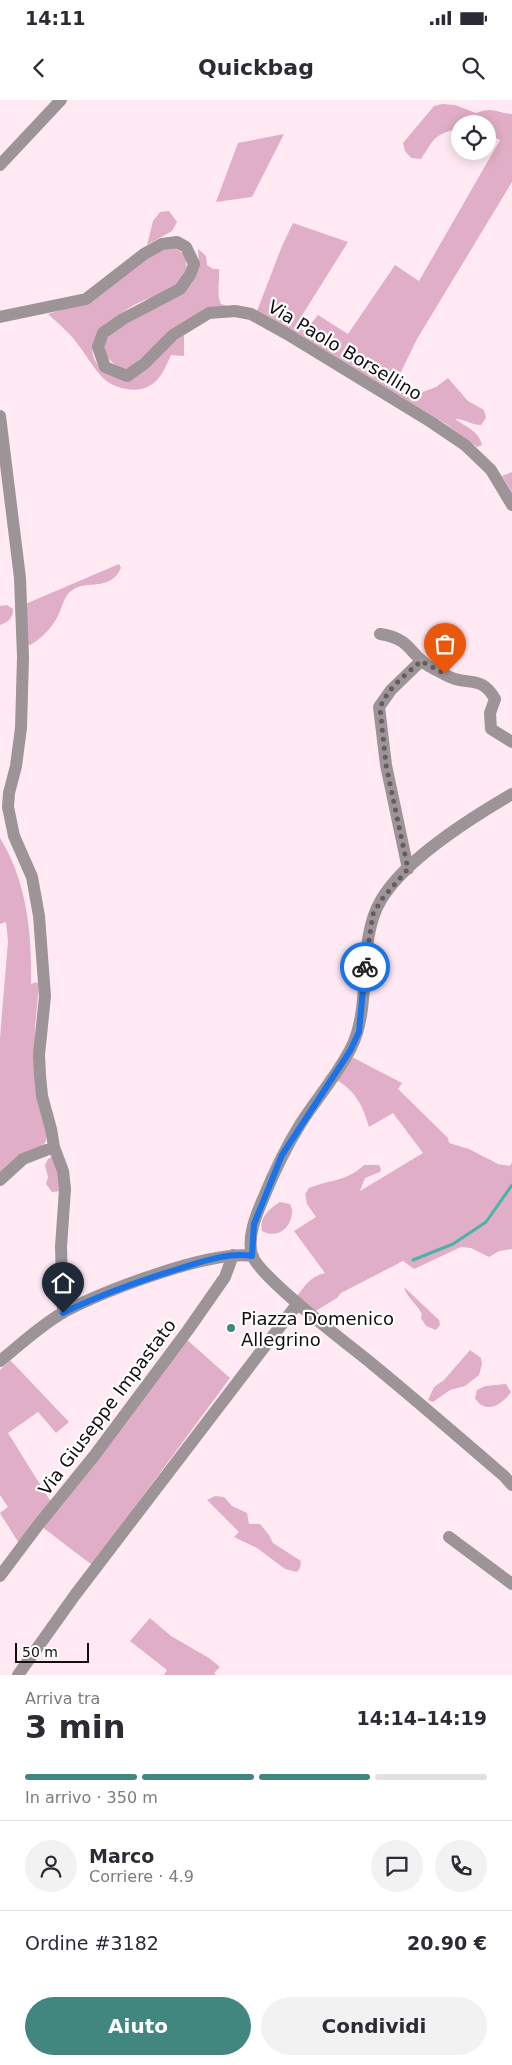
<!DOCTYPE html>
<html lang="it">
<head>
<meta charset="utf-8">
<style>
  body { margin:0; font-family:"DejaVu Sans",sans-serif; background:#f2f2f3; color:#2b2b33; height:100vh; display:flex; flex-direction:column; font-size:19px; white-space:nowrap }
  * { box-sizing:border-box; margin:0 }
  p { font-size:16px; color:#7c7c81 }
  .icon { flex:none; width:28px; height:28px; fill:none; stroke:currentColor; stroke-width:2; stroke-linecap:round; stroke-linejoin:round }
  .map { position:relative; height:1575px; overflow:hidden }
  .side { display:flex; flex-direction:column; background:#fff; flex:1 }
  .side>* { flex:none }
  .controls { position:absolute; left:451px; top:15px; display:grid; gap:10px }
  .controls a { display:grid; place-items:center; width:45px; height:45px; border-radius:50%; background:#fff; box-shadow:0 2px 12px #0003; font-size:25px }
  .scale { position:absolute; left:15px; bottom:12px; width:74px; box-sizing:border-box; padding-left:5px; border:2px solid #140e11; border-top:0; font-size:14px; line-height:18px; white-space:nowrap; color:#140e11; -webkit-text-stroke:4px #fff; paint-order:stroke }
  .pin { position:absolute; display:grid; place-items:center; width:42px; height:42px; color:#fff; margin:-51px -21px; border-radius:50% 50% 50% 0; rotate:-45deg; box-shadow:0 0 5px #0007 }
  .pin .icon { rotate:45deg }
  .courier { position:absolute; display:grid; place-items:center; width:50px; height:50px; margin:-25px; border:4px solid #1a73e8; border-radius:50%; background:#fff; color:#222; box-shadow:0 1px 6px #0007 }
  .overview em { font-style:normal; font-weight:800 }
  .overview div { display:flex; flex-direction:column-reverse }
  .overview { display:flex; align-items:center; justify-content:space-between; height:85px; padding:0 25px }
  h1 { font-size:32px; font-weight:800; line-height:38px }
  .bar { display:grid; grid-template-columns:repeat(4,1fr); gap:8px 5px; align-content:center; height:60px; padding:0 25px }
  .bar i { height:6px; border-radius:4px; background:#e1e1e2 }
  .bar .selected { background:#418780 }
  .bar p { grid-column:span 4 }
  .line { display:flex; align-items:center; gap:12px; padding:0 25px; border-top:1px solid #e1e1e2 }
  .line div { flex:1 }
  .round { display:grid; place-items:center; flex:none; width:52px; height:52px; border-radius:26px; background:#f2f2f3 }
  .button { display:flex; gap:10px; margin-top:auto; padding:10px 25px }
  .button a { flex:1; height:58px; border-radius:30px; background:#418780; color:#fff; font-size:20px; font-weight:800; line-height:58px; text-align:center }
  .button a+a { background:#f2f2f3; color:#2b2b33 }
  .status { display:flex; justify-content:space-between; align-items:center; height:35px; padding:0 25px; background:#fff; direction:ltr }
  .status svg { height:14px; fill:currentColor }
  header { display:flex; justify-content:space-between; align-items:center; height:65px; padding:0 25px; background:#fff; font-size:22px; font-weight:800 }
  .map>svg:first-child { display:block }
  .green { fill:#e0aec6 }
  .lines { fill:none; stroke-linecap:round; stroke-linejoin:round }
  .stream { stroke:#4cb2a8; stroke-width:3 }
  .minor { stroke:#9c9497; stroke-width:12 }
  .done { stroke:#665b60; stroke-width:5; stroke-dasharray:0 9 }
  .route { stroke:#1a73e8; stroke-width:6 }
  .poi-dot { fill:#418780; stroke:#fff; stroke-width:2 }
  .labels { text-anchor:middle; dominant-baseline:central; stroke-width:4.5; stroke-linejoin:round; paint-order:stroke }
  .street-label { font-size:18px; fill:#140e11; stroke:#fff }
  .poi-label { font-size:18px; fill:#140e11; stroke:#fff; text-anchor:start }
</style>
</head>
<body>
<div class="status"><b>14:11</b><svg viewBox="0 0 49 12"><path d="M0 12V9h3v3zM5 12V6h3v6zM10 12V3h3v9zM15 12V0h3v12zM26 1h20v11H26zM47 4h2v5h-2z"/></svg></div>
<header><svg class="icon" aria-label="back" viewBox="0 0 24 24"><path d="M15 5l-7 7 7 7"/></svg>Quickbag<svg class="icon" aria-label="search" viewBox="0 0 24 24"><circle cx="10" cy="10" r="6"/><path d="M15 15l6 6"/></svg></header>
<div class="map">
<svg width="512" height="1575" viewBox="0 0 512 1575">
  <rect width="100%" height="100%" fill="#ffeaf3"/>
  <path class="green" d="M442,4L455,5L476,13C494,6 496,13 512,14V82L417,239L397,280L415,295L436,287L448,278L468,301L484,310L486,318L481,325C472,325 463,318 455,319C466,327 479,331 482,345L477,347L446,324L257,211L282,146L293,123L348,142L301,217L302,230L305,231L318,215L348,234L395,165L419,181L500,40L488,34V24H460V29C435,33 434,39 421,59L411,58L405,51L403,43L434,6Z
    M284,34L252,97L216,102L238,43Z
    M169,111L177,122L172,131L147,145L153,121L160,112Z
    M173,147C191,154 190,175 175,186C163,195 147,198 134,205C117,215 81,239 96,262C98,265 100,269 103,270C108,274 115,276 120,278L184,235V256L171,255C166,266 161,280 149,286C136,294 113,288 103,278C94,269 89,259 82,250C73,236 60,225 48,214L78,205L158,151Z
    M198,149L206,156L207,165L213,169H219C220,180 216,194 221,204L227,206L146,254L126,271C113,264 102,257 104,241L117,229L175,197L192,183L199,166Z
    M512,372V393L502,376Z
    M119,464L121,468C111,490 91,481 76,488C62,494 63,510 55,521C50,530 39,540 30,545L25,544L23,505Z
    M7,505L13,509C13,519 8,522 0,525V506Z
    M0,738C27,782 32,833 31,884L37,882L39,886L35,927V965L47,1035L45,1043L37,1049L0,1077V938L8,841L6,822L0,824Z
    M352,957L402,983L398,989L448,1038L449,1043L469,1049L498,1064L510,1066L512,1062V1149L499,1151L489,1157L471,1148L461,1147L414,1169L403,1161L341,1193L337,1198L314,1212L296,1198C304,1186 311,1176 325,1173L294,1131L316,1117L307,1104L305,1094L309,1088C331,1079 346,1082 364,1065H379L381,1069L380,1072L365,1078L360,1091L423,1053L393,1013L369,1027C363,1006 356,992 337,980Z
    M55,1055L62,1091L52,1092L46,1084L48,1077L45,1065L48,1059Z
    M280,1102L290,1104L292,1109C293,1126 279,1140 262,1131C259,1117 269,1109 280,1102Z
    M404,1187L439,1220L440,1225L436,1230L426,1226L421,1218L422,1214C417,1204 407,1198 404,1187Z
    M185,1238L230,1278L92,1465L41,1426Z
    M470,1250L481,1258L482,1264L479,1275L465,1286L450,1290L433,1302L428,1300L434,1287L444,1280Z
    M10,1260L69,1322L56,1333L38,1312L8,1333L51,1402L20,1445L0,1413L8,1407L0,1395V1270Z
    M506,1284L511,1292C502,1305 485,1315 475,1298L477,1290L485,1286Z
    M215,1396L224,1397L232,1406L247,1413L249,1424H260L269,1435L273,1443L301,1461L300,1468L297,1472L285,1469L257,1448L234,1437L239,1432L207,1400Z
    M150,1518L171,1536L209,1558L220,1567L214,1573L216,1575H164L167,1570L130,1541Z"/>
  <g class="lines">
    <path class="stream" d="M413,1160L453,1144L486,1122L512,1085"/>
    <path class="minor" d="M0,65L61,0
      M0,217L86,199L144,154L162,144L177,142L186,147L194,164L190,175L180,189L123,219L103,233L98,247L105,267L127,276L144,264L173,235L209,213L235,211L251,214L287,234L431,322L465,345L491,370L512,405
      M0,316L20,478L23,557L21,628L16,666L9,693L8,707L14,736L32,777L39,816L45,896L39,955L40,975L42,996L51,1029L54,1047L63,1071L65,1089L61,1147L63,1213
      M380,534C414,539 408,556 434,569C441,572 448,577 455,579C474,584 483,578 495,599L490,613L491,629L512,642
      M512,694C471,718 405,759 381,800C356,842 373,905 351,948C338,974 317,998 301,1023C286,1047 274,1072 263,1099C256,1115 247,1137 252,1155C259,1177 349,1245 371,1263C416,1300 460,1338 504,1376L512,1385
      M408,769L386,665L379,607L391,590L421,561
      M0,1080L23,1059L54,1047
      M0,1261C21,1244 41,1225 64,1212C102,1192 211,1149 253,1156
      M449,1437L512,1484
      M0,1476L39,1424L94,1356L188,1230L225,1177L233,1155
      M18,1575L75,1495L298,1203"/>
  </g>
  <g class="lines">
    <path class="done" d="M365,867L373,814L382,799L408,769L386,665L380,608C387,588 406,575 421,561L445,574"/>
    <path class="route" d="M63,1213C102,1194 136,1182 178,1169C201,1162 228,1152 252,1156L254,1124L282,1055L350,951L359,932L365,867"/>
  </g>
  <circle class="poi-dot" cx="231" cy="1228" r="5"/>
  <g class="labels">
    <g class="street-label">
      <text transform="translate(345 250) rotate(31)">Via Paolo Borsellino</text>
      <text transform="translate(107 1307) rotate(-53)">Via Giuseppe Impastato</text>
    </g>
    <g class="poi-label">
      <text x="241" y="1218">Piazza Domenico<tspan x="241" dy="21">Allegrino</tspan></text>
    </g>
  </g>
</svg>
<div class="controls">
<a><svg class="icon" aria-label="locate" viewBox="0 0 24 24"><circle cx="12" cy="12" r="6"/><path d="M12 2v4M12 18v4M2 12h4M18 12h4"/></svg></a>
</div>
<div class="scale">50 m</div>
<div class="pin" style="left:445px;top:574px;background:#ea580c"><svg class="icon" aria-label="bag" viewBox="0 0 24 24"><path d="M5 8h14l-1 12H6zM9 8a3 3 0 0 1 6 0"/></svg></div>
<div class="pin" style="left:63px;top:1213px;background:#1f2937"><svg class="icon" aria-label="home" viewBox="0 0 24 24"><path d="M3 11l9-7 9 7M6 9v11h12V9"/></svg></div>
<div class="courier" style="left:365px;top:867px"><svg class="icon" aria-label="bike" viewBox="0 0 24 24"><circle cx="6" cy="16" r="4"/><circle cx="18" cy="16" r="4"/><path d="M6 16l4-8h5l3 8M10 8l3 8H6M13 5h3"/></svg></div>
</div>
<section class="side">
<div class="overview"><div><h1>3 min</h1><p>Arriva tra</p></div><em>14:14–14:19</em></div>
<div class="bar"><i class="selected"></i><i class="selected"></i><i class="selected"></i><i></i><p>In arrivo · 350 m</p></div>
<div class="line" style="height:90px"><a class="round"><svg class="icon" aria-label="person" viewBox="0 0 24 24"><circle cx="12" cy="8" r="4"/><path d="M4 21q1-7 8-7t8 7"/></svg></a><div><b>Marco</b><p>Corriere · 4.9</p></div><a class="round"><svg class="icon" aria-label="chat" viewBox="0 0 24 24"><path d="M4 5h16v11H9l-5 4z"/></svg></a><a class="round"><svg class="icon" aria-label="phone" viewBox="0 0 24 24"><path d="M5 4h4l2 5-3 2q2 4 5 5l2-3 5 2v4C11 20 4 13 5 4z"/></svg></a></div>
<div class="line" style="height:65px"><div>Ordine #3182</div><b>20.90 €</b></div>
<div class="button"><a>Aiuto</a><a>Condividi</a></div>
</section>
</body>
</html>
